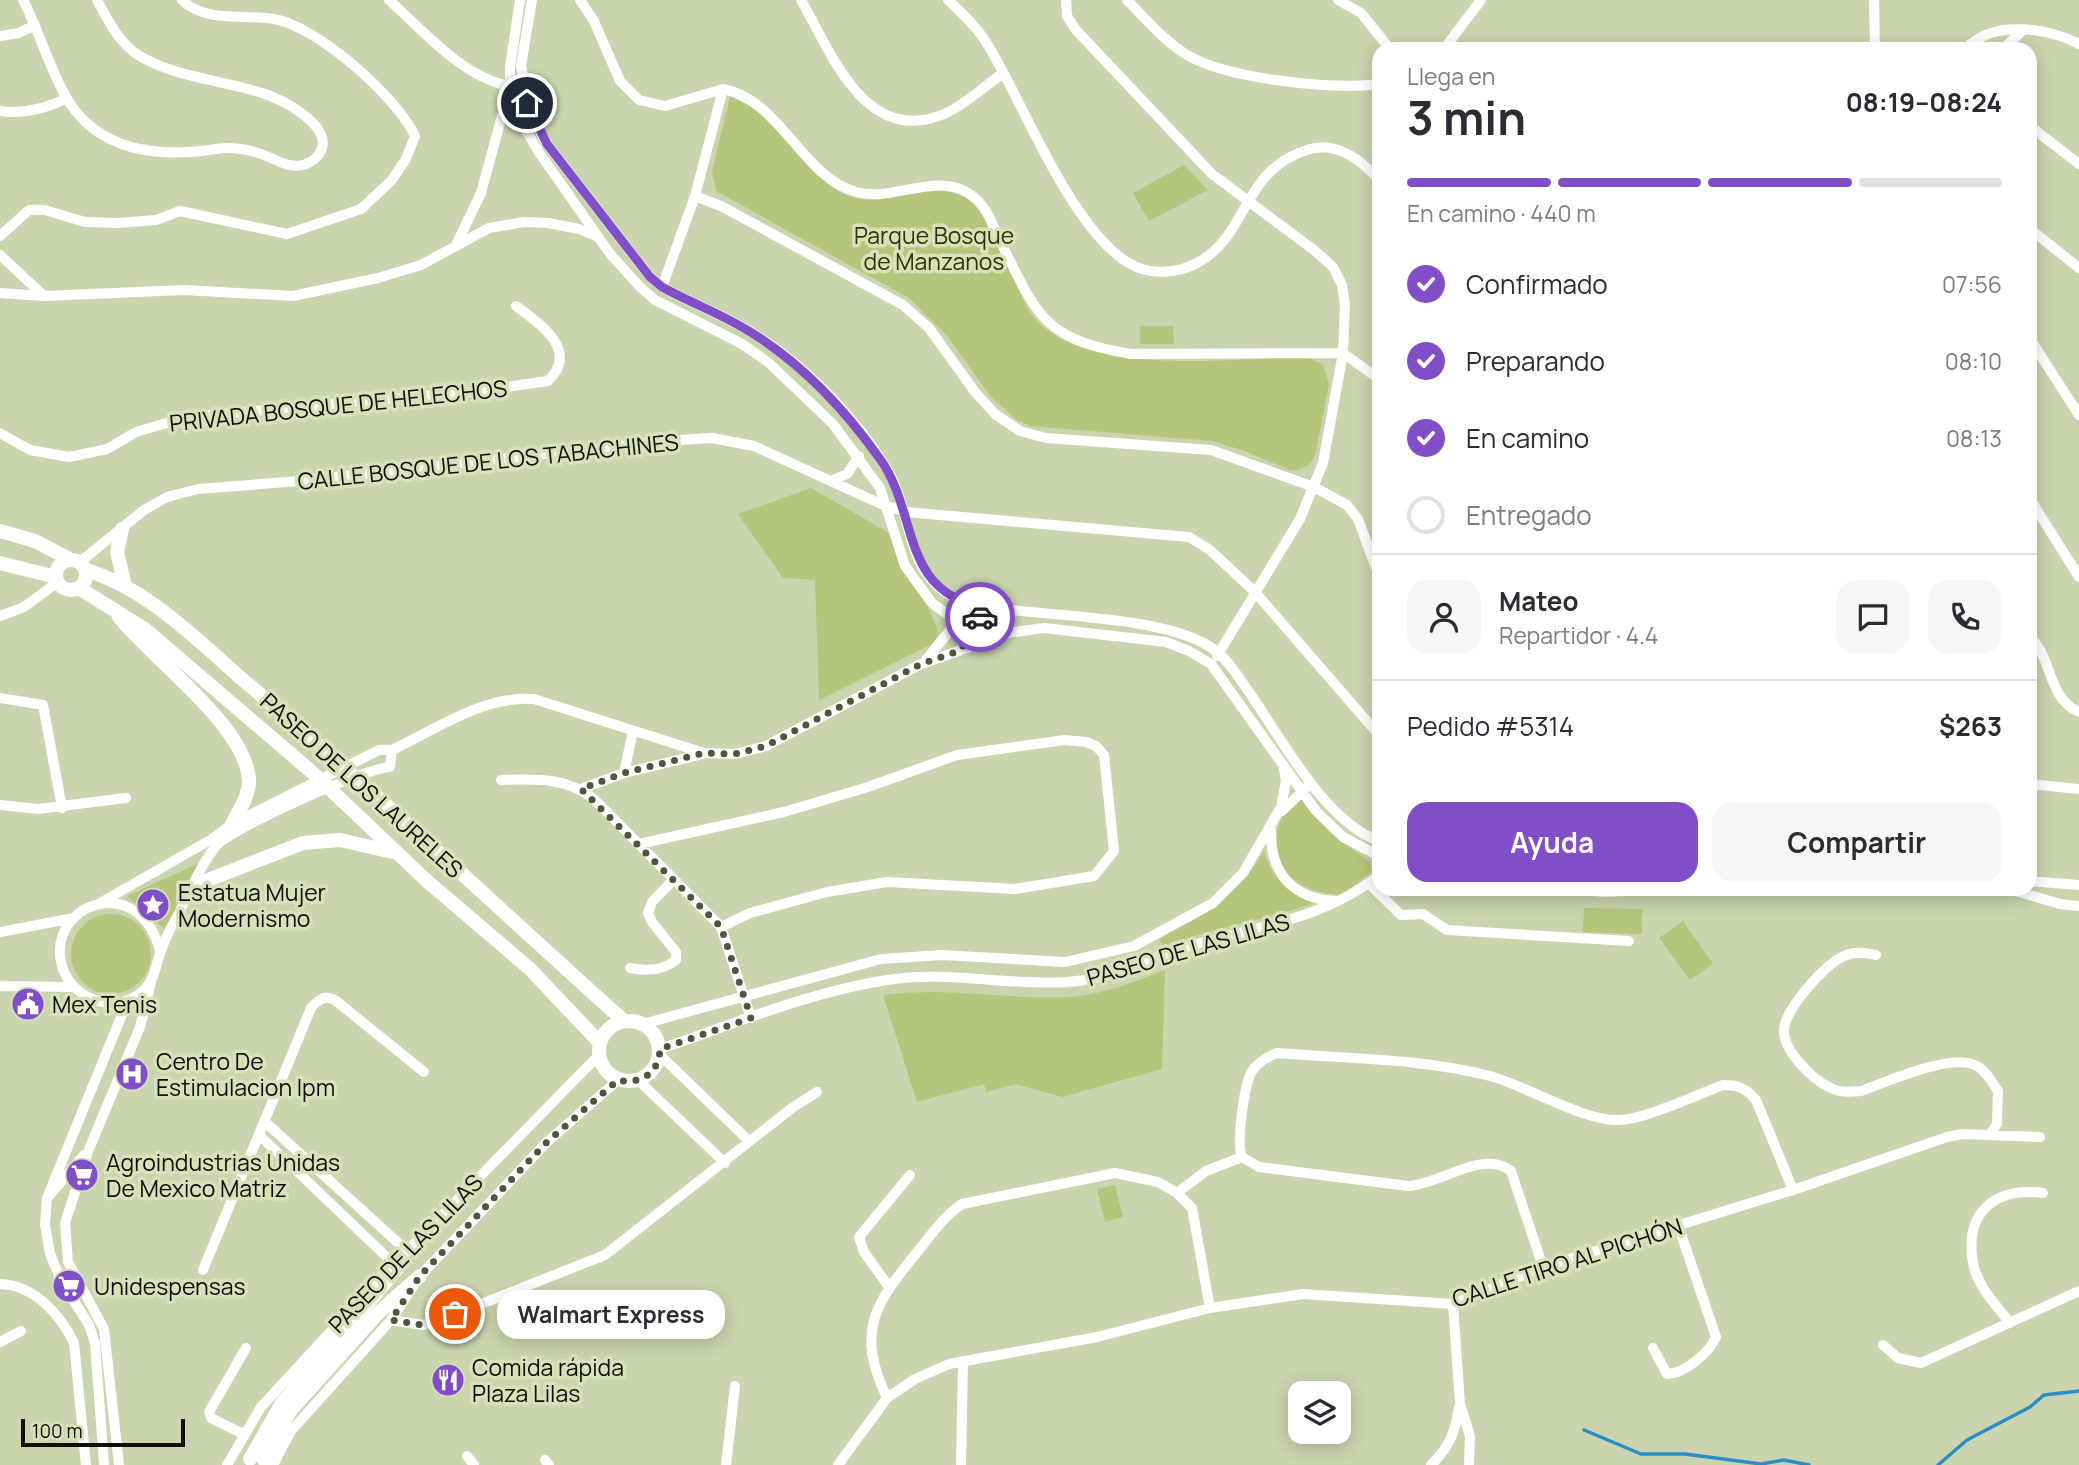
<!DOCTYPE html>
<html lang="es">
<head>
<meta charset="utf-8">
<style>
  body { margin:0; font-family:Manrope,sans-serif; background:#f7f7f7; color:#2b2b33; height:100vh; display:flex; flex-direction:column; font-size:26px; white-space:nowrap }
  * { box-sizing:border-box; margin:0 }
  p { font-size:23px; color:#7c7c81 }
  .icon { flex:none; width:38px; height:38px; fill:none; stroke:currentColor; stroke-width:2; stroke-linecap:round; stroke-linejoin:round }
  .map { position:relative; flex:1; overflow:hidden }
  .side { position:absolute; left:1372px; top:42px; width:665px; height:854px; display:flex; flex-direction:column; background:#fff; border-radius:21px; box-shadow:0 4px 18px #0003 }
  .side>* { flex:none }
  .tools { position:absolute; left:1288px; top:1381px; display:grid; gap:14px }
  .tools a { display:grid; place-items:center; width:63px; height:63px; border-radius:14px; background:#fff; box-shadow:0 4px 18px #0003; font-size:35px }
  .scale { position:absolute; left:21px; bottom:18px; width:164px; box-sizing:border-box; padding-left:7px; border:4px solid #0d1004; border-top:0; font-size:19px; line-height:24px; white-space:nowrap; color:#0d1004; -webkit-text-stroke:5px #d7e1ba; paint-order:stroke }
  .pin { position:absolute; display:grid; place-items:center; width:60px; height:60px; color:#fff; margin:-30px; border:4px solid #fff; border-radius:50%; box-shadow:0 2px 7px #0007 }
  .courier { position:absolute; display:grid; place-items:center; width:70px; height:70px; margin:-35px; border:5px solid #804fc7; border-radius:50%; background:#fff; color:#222; box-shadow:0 2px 9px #0007 }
  .bubble { position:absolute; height:49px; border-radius:21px; background:#fff; box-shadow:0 4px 18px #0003; font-size:23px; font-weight:700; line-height:49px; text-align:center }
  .head em { font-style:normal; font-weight:700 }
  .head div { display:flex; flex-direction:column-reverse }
  .head { display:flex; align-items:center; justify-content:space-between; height:119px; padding:0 35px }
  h1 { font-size:46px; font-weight:700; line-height:52px }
  .bar { display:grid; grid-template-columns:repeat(4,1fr); gap:10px 7px; align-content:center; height:84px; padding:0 35px }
  .bar i { height:9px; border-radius:5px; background:#e1e1e2 }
  .bar .current { background:#804fc7 }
  .bar p { grid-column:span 4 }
  .line { display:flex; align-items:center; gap:18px; padding:0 35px; border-top:2px solid #e1e1e2 }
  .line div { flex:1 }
  .round { display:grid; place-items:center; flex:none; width:74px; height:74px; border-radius:21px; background:#f7f7f7 }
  ol { padding:0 35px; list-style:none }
  li { display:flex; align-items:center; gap:21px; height:77px }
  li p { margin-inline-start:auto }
  li .icon { padding:7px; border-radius:50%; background:#804fc7; color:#fff; stroke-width:4 }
  li:last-child { color:#7c7c81 }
  li i { width:38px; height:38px; border:4px solid #e1e1e2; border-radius:50% }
  .button { display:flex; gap:14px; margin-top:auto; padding:14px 35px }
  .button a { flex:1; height:80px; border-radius:21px; background:#804fc7; color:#fff; font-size:28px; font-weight:700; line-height:80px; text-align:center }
  .button a+a { background:#f7f7f7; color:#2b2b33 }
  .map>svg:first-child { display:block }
  .green { fill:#b5c67c }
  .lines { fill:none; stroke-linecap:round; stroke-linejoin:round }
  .stream { stroke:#2a8dc5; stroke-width:3.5 }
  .minor { stroke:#fff; stroke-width:10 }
  .major { stroke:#fff; stroke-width:14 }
  .done { stroke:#4f553f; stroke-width:7; stroke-dasharray:0 12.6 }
  .route { stroke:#804fc7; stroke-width:9 }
  .labels { text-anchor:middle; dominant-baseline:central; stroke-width:7; stroke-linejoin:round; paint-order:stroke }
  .park-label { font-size:23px; fill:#2c3400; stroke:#d7e1ba }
  .street-label { font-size:23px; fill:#0d1004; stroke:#d7e1ba }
  .poi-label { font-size:23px; fill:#0d1004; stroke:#d7e1ba; text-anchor:start }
</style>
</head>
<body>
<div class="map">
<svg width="2079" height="1465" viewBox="0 0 2079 1465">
  <rect width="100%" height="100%" fill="#cad4ae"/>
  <path class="green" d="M730,97C781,113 801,180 852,197C889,209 938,174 971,202C994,223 1014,289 1034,318C1087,378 1233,358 1307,357L1323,365L1329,384L1315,456L1309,465L1297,470H1290L1242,450L1212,441L1031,426L1017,420L991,397L948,337L909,298L716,191L712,171Z
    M1184,165L1208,190L1149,221L1133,193Z
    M1140,326H1173L1174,344H1140Z
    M811,488L891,534L901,568L928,607L939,633L934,643L819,700L815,580L783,578L738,514Z
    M1302,798L1330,833L1370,862L1372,871L1342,895C1310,893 1278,881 1277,843C1277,835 1277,824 1283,817C1288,810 1296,804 1302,798Z
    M1264,851C1271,877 1288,894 1313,903C1264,921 1212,927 1163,947L1159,939C1203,916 1239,895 1264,851Z
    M204,861L164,929L127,896Z
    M1584,908L1642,909V934L1583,932Z
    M71 954a40 40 0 1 1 80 0a40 40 0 1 1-80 0Z
    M1683,921L1713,964L1690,980L1659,938Z
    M1165,970L1162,1069L1062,1097L1016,1084L986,1092L984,1084L917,1102L883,995C945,986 1004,1000 1066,997C1099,996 1134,982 1165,970Z
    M1115,1185L1123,1217L1105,1222L1097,1189Z"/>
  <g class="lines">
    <path class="stream" d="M1584,1430L1641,1454H1685L1761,1464L1784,1460L1809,1465
      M1938,1465L1967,1440L2030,1407L2044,1395L2079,1391"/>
    <path class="minor" d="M23,0C39,31 49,67 66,97C98,152 159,158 216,149C229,147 245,149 258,153C273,157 287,169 303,165C311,163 320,156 322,148C329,124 283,100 265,94C223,80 176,78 138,55C118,42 108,20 97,0
      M389,0C424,31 463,78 510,86L481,193L457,243
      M520,0L510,67V86L519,118L538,151L611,255L640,287L655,300L742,344L769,363L833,424L880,488L905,566L932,603L959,623L993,635L1044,628L1166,642L1189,651L1211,664L1316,811L1343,837L1379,856
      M532,0L521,66L530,113L547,144L650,277L662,287C691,303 723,315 751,332C804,364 857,418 888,471C911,509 905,566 945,592C966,605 988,607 1011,610C1066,617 1175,618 1216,651C1229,661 1239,678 1249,692C1282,739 1324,821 1379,841
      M580,0L594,21L620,81L639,100L665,106L723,89C781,100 802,177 856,192C894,203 941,168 975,198C987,208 993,225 999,239C1037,313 1040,339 1131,354L1343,353L1379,379
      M801,0C831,52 865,147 944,114C965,105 983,87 1002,74
      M948,0C961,12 974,24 984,39C1021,93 1081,263 1151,271C1168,273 1187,270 1202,260C1249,232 1242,169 1310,149C1338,141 1362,161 1379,180
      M1066,0L1067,16L1076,30L1212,174L1314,250L1333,267L1342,285L1345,304L1343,353L1323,463L1300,519L1217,656
      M1127,0C1146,19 1164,41 1187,55C1228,79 1332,90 1379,84
      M1338,0L1361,13L1390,49
      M1874,0L1875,49
      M0,36L19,33L35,25
      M1970,44L1984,49
      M1444,49L1481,0
      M1966,49C1992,19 2049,28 2079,44
      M2003,49L2022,31
      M0,111C23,114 46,109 67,98
      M2030,126L2079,164
      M695,196L721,206L903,305L929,328L975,392L995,414L1020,431L1046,438L1211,450L1314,487L1347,505L1358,519L1379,576
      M2030,229L2079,268
      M0,236L29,210H45L85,222L118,223L156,220L180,211L287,234L361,209L391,181L406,159L415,136C397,97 317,26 274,19C245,14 205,23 182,0
      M0,255L44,296L184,290L293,296L378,278L421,265L489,228L524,222L548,223L579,229L598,237
      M662,287L695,196L723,89
      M0,293L44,296
      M2030,339L2079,415
      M0,433L30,450L69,457L107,449L136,432L187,417L471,392L548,381C580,351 540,323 516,306
      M831,481L847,474L859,456
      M2030,499L2079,577
      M80,562L144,510L167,497L198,489L299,481L663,441L712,438L754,446L881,504L906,512L1189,537L1210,550L1255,592L1379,735
      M0,616L24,607L58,582
      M2030,637C2053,658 2047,698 2079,712
      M926,660L971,604
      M0,698L43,705L62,808
      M624,773L703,754
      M501,780C536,779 566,777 594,799L721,927L751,1018
      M2030,784L2079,789
      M581,789L624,773L633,731
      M0,805L38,809L126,798
      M1282,811L1308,786
      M1271,831C1270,874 1294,899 1336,901
      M639,844L784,812L868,787L957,755L1065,740L1086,742L1096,746L1104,755L1114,851L1094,876L1015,889L887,882L827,892L750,913L721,927
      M2030,881L2079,885
      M1369,884L1401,915L1423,914L1447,930L1629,941
      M1557,889L1606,892L1663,889
      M2009,889L2060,904L2079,906
      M100,903L212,839L232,824L379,750H392C436,729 485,695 534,699L704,753L735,754L766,746L921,664L999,637
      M0,932L74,918
      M160,951C139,871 49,903 61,962C68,998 115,1017 143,991C157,977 155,964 162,948C166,937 172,925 178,915C189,893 201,864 217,845C234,827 365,768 390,767L392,750
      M1876,955C1865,953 1855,951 1844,956C1825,964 1785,1009 1784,1030C1783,1050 1812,1079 1829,1087C1839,1093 1850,1092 1861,1091C1887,1082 1952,1052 1977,1066C1986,1071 1992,1082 1998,1091L1997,1124L1990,1134
      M630,968C646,971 663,971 676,960V952L652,922L648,913L652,902L674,879
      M0,986L73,987
      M643,1024L881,959L942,955L1065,962L1134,946L1213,903L1243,873L1281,807L1286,781L1283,764
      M660,1049C734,1024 809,992 887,980C948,970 1006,986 1067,982C1107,980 1145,960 1183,948C1250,927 1323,921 1379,875
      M660,1055L749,1141
      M639,1081L725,1163
      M264,1121L407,1251
      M259,1135L394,1264
      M1242,1157C1236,1144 1244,1087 1251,1073C1256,1063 1267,1057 1277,1053C1347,1059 1422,1058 1490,1076C1527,1086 1581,1120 1617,1120C1644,1120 1696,1095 1723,1085C1738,1085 1746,1088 1756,1100L1793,1190
      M1242,1157L1259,1167L1408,1186C1441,1184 1483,1149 1511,1171L1543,1267
      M1177,1193L1206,1171L1242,1157
      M49,1196L84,1155
      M398,1260L599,1055
      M203,1270L311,1008C319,999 324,995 335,1000L424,1072
      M0,1284C34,1285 60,1314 74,1343L86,1465
      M889,1287L864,1252L859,1237L910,1175
      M1453,1304L1460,1404L1470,1436L1469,1465
      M391,1320L423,1325L433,1323L605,1255L792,1108L817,1092
      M2010,1323C1996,1305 1977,1286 1973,1263C1964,1212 1995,1187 2043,1193
      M0,1342L21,1331
      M1883,1345L1898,1358L1921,1363L2079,1291
      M1653,1348L1667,1374C1684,1374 1710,1352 1716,1337L1678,1225
      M887,1398C855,1330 875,1304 918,1251C932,1234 944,1216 962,1204L1115,1173L1158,1182L1177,1193L1192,1208L1210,1308
      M243,1434L211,1418L209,1412L246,1348
      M467,1456L474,1465
      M545,1460L549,1465
      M104,1464L95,1343L89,1325L61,1280L50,1254L45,1225L47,1198L128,1000
      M119,1465L104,1329L68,1262L65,1223L89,1149L140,1027L151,982
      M227,1465L261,1407L384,1274
      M273,1465L291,1431L391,1320L420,1276L547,1142L618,1080
      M726,1465L735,1386
      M838,1465L887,1398L915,1379L949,1364L1097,1337L1210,1308L1303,1294L1453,1304L1543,1267L1793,1190L1947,1137L1962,1134L2040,1137
      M961,1465L963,1361
      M1431,1465C1450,1446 1455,1433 1459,1407"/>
    <path class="major" d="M122,529L117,552L125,586
      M0,531L35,541L71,560
      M56 575a15 15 0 1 1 30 0a15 15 0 1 1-30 0Z
      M0,563L56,577
      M86,570C149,589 200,643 249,685C377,793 499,909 624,1021
      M79,588L146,630L313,773L427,881L530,969L600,1043
      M119,617C154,661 244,724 249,779C250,795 239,810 232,824
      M195,885L303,843L340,840L397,853
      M599 1051a30 30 0 1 1 60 0a30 30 0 1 1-60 0Z
      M250,1459L282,1403L396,1270L402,1256
      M264,1460L290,1411L379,1312L420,1276"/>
  </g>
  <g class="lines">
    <path class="done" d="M455,1314L423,1325L391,1320L420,1276L547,1142L618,1080C641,1085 659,1073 660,1049L751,1018L721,927L581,789L624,773L704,753L735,754L766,746L921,664L956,652L974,636L980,617"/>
    <path class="route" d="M527,103L547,144L650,277L662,287C691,303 724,315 752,333C802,364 846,411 880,459C919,513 900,592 982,606L980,617"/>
  </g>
  <defs>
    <symbol id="sight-disc" viewBox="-11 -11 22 22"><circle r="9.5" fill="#804fc7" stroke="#d7e1ba"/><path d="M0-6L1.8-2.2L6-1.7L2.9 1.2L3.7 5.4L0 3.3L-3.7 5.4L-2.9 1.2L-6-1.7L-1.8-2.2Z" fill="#fff"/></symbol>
    <symbol id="civic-disc" viewBox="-11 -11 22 22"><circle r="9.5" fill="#804fc7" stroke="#d7e1ba"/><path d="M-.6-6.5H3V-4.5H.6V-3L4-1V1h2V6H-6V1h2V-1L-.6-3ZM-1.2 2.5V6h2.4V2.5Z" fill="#fff"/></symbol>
    <symbol id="hospital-disc" viewBox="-11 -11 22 22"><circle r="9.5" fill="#804fc7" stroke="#d7e1ba"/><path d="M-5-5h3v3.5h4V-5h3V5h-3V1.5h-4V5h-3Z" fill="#fff"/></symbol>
    <symbol id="supermarket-disc" viewBox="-11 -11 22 22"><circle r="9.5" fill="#804fc7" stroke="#d7e1ba"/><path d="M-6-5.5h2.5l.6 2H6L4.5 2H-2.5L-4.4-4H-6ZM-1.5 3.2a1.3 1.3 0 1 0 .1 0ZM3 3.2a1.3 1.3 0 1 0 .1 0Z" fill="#fff"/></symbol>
    <symbol id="restaurant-disc" viewBox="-11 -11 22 22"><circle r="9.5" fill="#804fc7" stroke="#d7e1ba"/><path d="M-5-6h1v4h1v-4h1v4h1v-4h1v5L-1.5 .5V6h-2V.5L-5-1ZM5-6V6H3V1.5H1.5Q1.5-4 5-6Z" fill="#fff"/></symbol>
  </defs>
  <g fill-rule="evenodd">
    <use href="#sight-disc" x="134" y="886" width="38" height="38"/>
    <use href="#civic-disc" x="9" y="985" width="38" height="38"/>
    <use href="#hospital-disc" x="113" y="1055" width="38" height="38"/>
    <use href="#supermarket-disc" x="63" y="1156" width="38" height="38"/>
    <use href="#supermarket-disc" x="50" y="1267" width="38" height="38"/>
    <use href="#restaurant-disc" x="429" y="1361" width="38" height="38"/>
  </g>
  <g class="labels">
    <g class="park-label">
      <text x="934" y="235">Parque Bosque<tspan x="934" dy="26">de Manzanos</tspan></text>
    </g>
    <g class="street-label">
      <text transform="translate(338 405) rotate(-6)">PRIVADA BOSQUE DE HELECHOS</text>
      <text transform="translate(488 461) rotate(-6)">CALLE BOSQUE DE LOS TABACHINES</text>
      <text transform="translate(362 785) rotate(42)">PASEO DE LOS LAURELES</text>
      <text transform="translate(1188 949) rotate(-16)">PASEO DE LAS LILAS</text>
      <text transform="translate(405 1253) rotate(-46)">PASEO DE LAS LILAS</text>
      <text transform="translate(1567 1262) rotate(-18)">CALLE TIRO AL PICHÓN</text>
    </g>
    <g class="poi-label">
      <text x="178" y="892">Estatua Mujer<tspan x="178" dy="26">Modernismo</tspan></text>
      <text x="52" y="1004">Mex Tenis</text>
      <text x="156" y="1061">Centro De<tspan x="156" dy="26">Estimulacion Ipm</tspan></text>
      <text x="106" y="1162">Agroindustrias Unidas<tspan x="106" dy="26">De Mexico Matriz</tspan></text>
      <text x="94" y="1286">Unidespensas</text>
      <text x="472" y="1367">Comida rápida<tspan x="472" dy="26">Plaza Lilas</tspan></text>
    </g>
  </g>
</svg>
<div class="tools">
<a><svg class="icon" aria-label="layers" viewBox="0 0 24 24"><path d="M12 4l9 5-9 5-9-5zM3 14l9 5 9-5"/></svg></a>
</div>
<div class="scale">100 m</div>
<div class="pin" style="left:455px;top:1314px;background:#ea580c"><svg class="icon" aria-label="bag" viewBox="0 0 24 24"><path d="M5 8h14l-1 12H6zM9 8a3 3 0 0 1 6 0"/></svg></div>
<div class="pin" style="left:527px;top:103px;background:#1f2937"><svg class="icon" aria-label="home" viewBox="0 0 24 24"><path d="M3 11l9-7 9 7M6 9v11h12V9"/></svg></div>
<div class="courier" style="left:980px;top:617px"><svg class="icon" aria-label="car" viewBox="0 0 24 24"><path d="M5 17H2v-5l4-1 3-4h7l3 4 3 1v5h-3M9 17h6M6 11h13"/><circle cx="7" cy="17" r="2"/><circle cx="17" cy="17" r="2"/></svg></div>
<div class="bubble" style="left:497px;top:1290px;width:228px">Walmart Express</div>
<section class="side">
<div class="head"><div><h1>3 min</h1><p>Llega en</p></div><em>08:19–08:24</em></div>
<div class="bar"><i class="current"></i><i class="current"></i><i class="current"></i><i></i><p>En camino · 440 m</p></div>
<ol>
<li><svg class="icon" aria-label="check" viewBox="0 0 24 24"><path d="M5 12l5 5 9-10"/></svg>Confirmado<p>07:56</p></li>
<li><svg class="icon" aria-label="check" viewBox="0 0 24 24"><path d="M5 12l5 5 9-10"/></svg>Preparando<p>08:10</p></li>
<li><svg class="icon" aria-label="check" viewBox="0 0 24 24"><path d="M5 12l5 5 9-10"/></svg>En camino<p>08:13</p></li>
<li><i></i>Entregado</li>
</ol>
<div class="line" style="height:126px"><a class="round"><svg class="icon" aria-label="person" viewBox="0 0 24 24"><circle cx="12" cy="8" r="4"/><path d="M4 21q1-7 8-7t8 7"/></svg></a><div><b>Mateo</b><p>Repartidor · 4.4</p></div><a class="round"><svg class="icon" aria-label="chat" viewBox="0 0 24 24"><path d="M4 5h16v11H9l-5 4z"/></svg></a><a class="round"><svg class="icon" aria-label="phone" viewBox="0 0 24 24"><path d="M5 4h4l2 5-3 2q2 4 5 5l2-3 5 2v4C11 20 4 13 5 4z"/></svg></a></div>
<div class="line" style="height:91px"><div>Pedido #5314</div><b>$263</b></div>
<div class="button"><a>Ayuda</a><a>Compartir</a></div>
</section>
</div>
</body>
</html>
